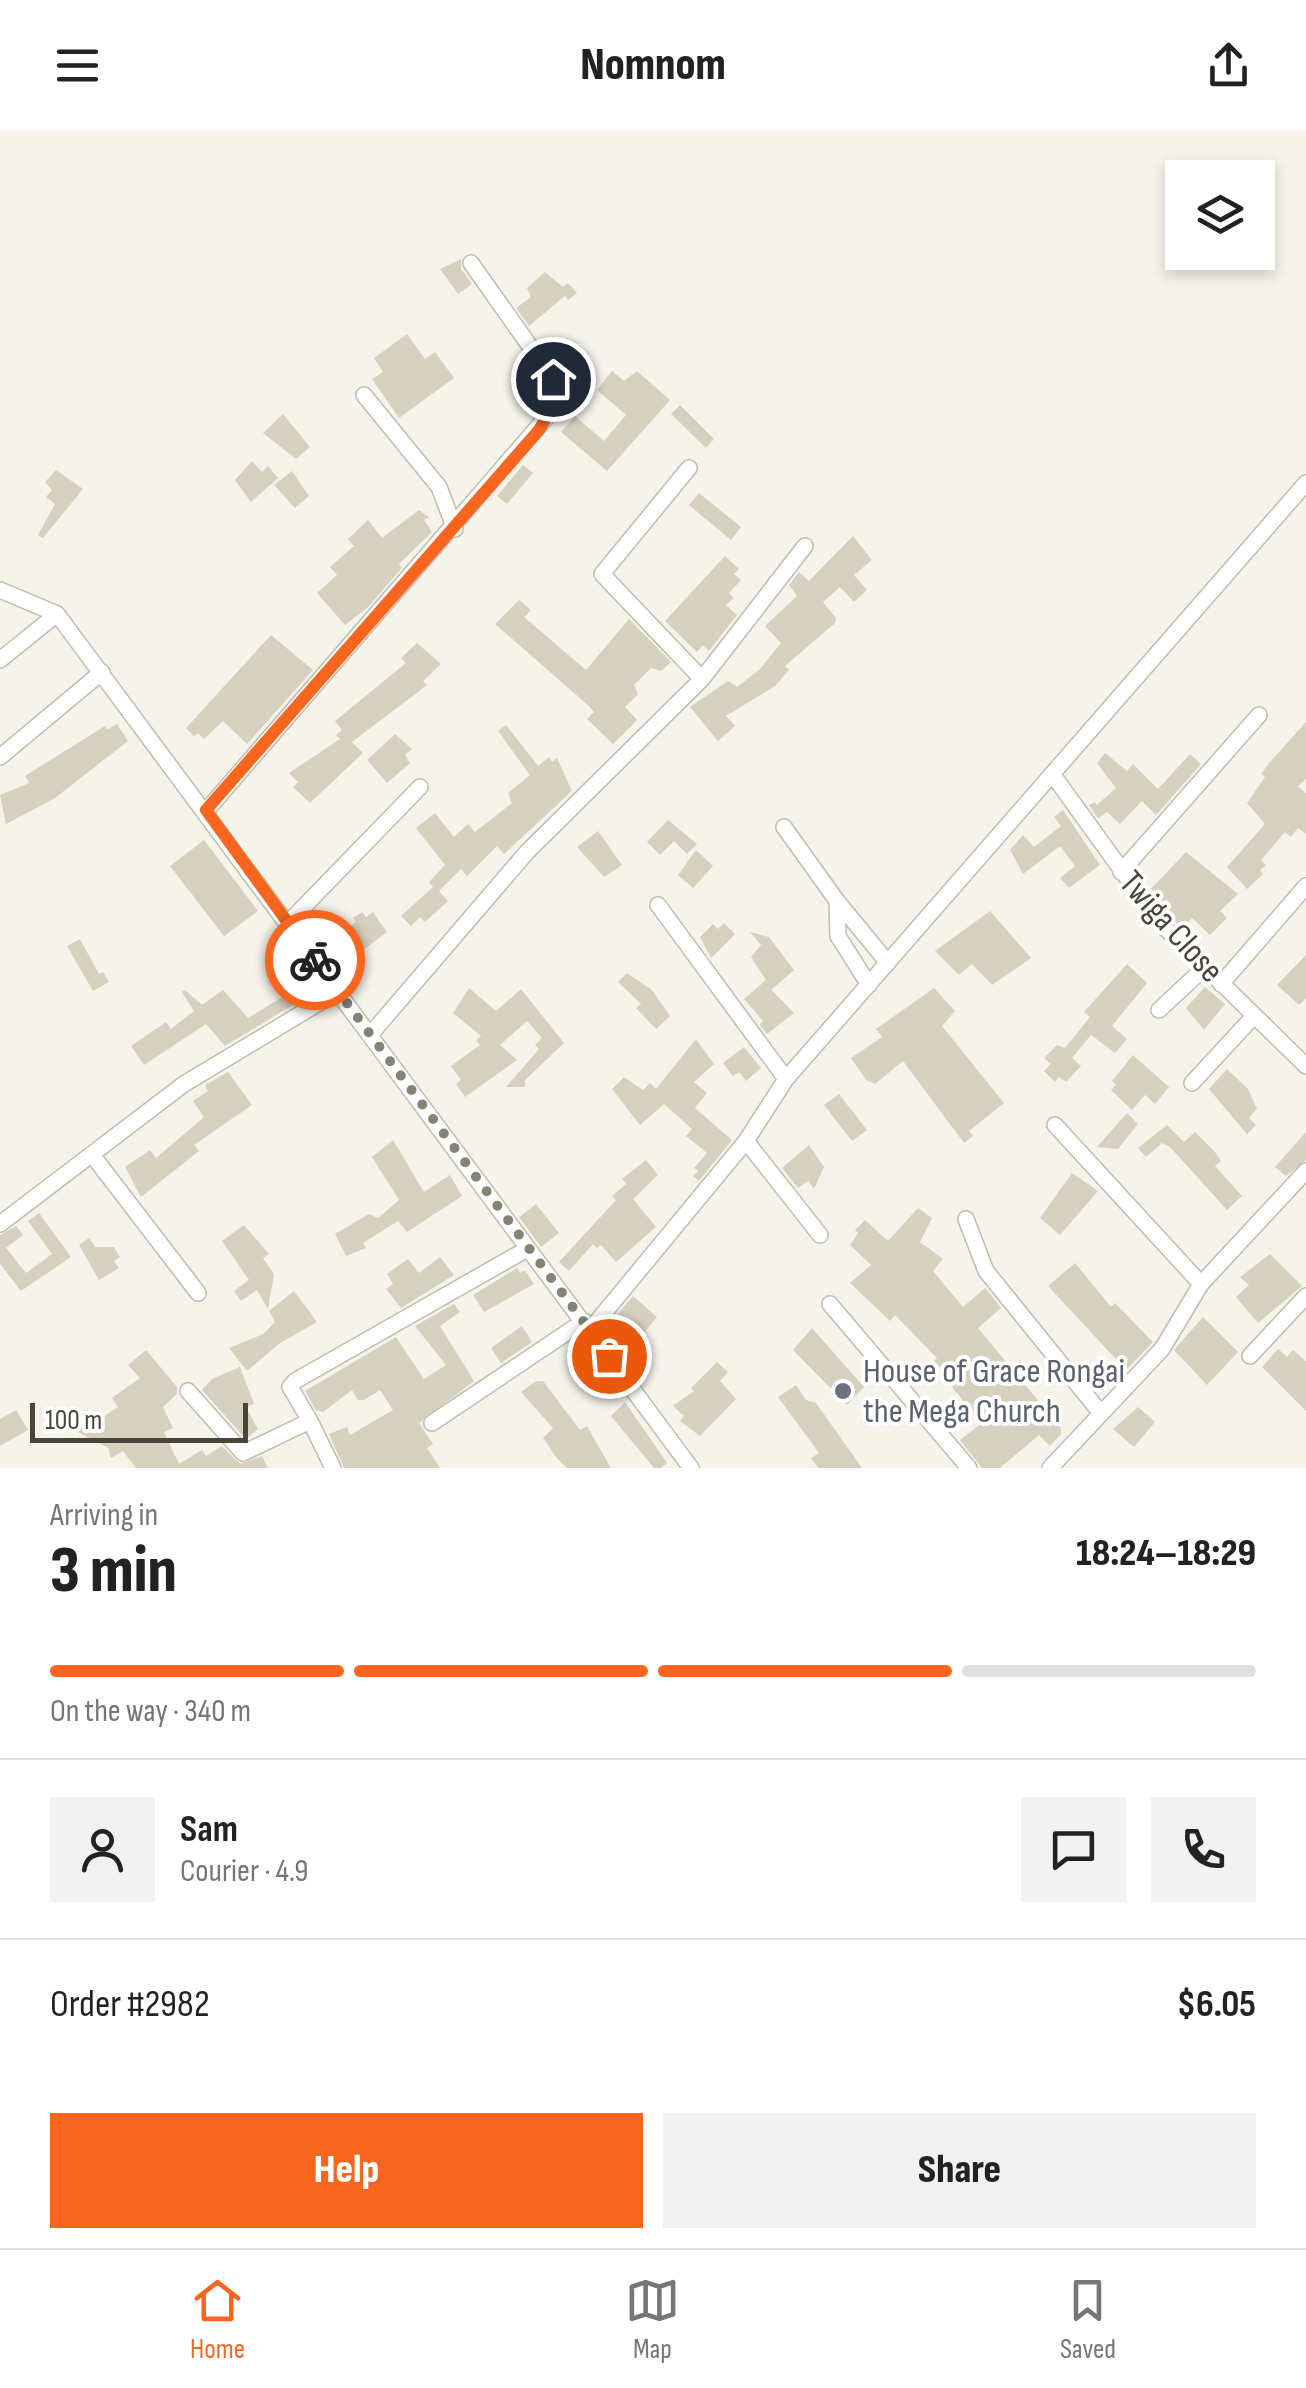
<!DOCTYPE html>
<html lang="en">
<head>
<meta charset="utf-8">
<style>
  body { margin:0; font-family:"Sofia Sans Condensed",sans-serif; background:#f2f2f2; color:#222; height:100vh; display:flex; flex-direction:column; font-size:38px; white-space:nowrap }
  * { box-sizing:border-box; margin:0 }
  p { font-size:32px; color:#767676 }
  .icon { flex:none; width:55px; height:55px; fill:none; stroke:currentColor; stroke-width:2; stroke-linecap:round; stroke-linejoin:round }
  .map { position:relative; height:1338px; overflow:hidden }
  .sheet { display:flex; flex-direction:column; background:#fff; flex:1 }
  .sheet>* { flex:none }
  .controls { position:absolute; left:1165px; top:30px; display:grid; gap:20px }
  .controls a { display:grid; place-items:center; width:110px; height:110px; border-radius:0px; background:#fff; box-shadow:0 5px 15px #0003; font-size:50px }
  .scale { position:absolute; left:30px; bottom:25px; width:218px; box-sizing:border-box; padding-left:10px; border:5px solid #494538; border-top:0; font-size:28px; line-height:35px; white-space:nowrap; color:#494538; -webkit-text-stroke:8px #fff; paint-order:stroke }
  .pin { position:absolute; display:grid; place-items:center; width:85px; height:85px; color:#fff; margin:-42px; border:5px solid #fff; border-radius:50%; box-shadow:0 2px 10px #0007 }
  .courier { position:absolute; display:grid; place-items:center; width:100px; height:100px; margin:-50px; border:8px solid #f8651e; border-radius:50%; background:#fff; color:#222; box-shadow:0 2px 12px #0007 }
  .headline em { font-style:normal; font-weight:800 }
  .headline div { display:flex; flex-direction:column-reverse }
  .headline { display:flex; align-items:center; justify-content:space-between; height:170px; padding:0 50px }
  h1 { font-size:65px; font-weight:800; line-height:75px }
  .bar { display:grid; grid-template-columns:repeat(4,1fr); gap:15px 10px; align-content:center; height:120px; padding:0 50px }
  .bar i { height:12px; border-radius:8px; background:#e0e0e0 }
  .bar .active { background:#f8651e }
  .bar p { grid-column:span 4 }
  .line { display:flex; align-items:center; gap:25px; padding:0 50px; border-top:2px solid #e0e0e0 }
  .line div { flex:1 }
  .round { display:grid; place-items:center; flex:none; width:105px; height:105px; border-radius:0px; background:#f2f2f2 }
  .primary-button { display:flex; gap:20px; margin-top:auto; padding:20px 50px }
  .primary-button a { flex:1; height:115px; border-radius:0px; background:#f8651e; color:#fff; font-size:40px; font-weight:800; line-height:115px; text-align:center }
  .primary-button a+a { background:#f2f2f2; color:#222 }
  header { display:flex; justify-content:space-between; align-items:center; height:130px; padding:0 50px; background:#fff; font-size:45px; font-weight:800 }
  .tabs { display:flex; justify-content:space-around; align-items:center; height:140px; border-top:2px solid #e0e0e0; background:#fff; font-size:28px; color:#767676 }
  .tabs a { display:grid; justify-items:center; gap:5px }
  .tabs .active { color:#f8651e }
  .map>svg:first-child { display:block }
  .building { fill:#d6d1bf }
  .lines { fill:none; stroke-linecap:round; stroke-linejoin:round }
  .minor-casing { stroke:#c0bdac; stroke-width:18 }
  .minor { stroke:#fff; stroke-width:15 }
  .done { stroke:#858276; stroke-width:10; stroke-dasharray:0 18 }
  .route { stroke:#f8651e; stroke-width:12 }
  .worship-dot { fill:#6b7280; stroke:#fff; stroke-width:4 }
  .labels { text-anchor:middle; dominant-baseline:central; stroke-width:8; stroke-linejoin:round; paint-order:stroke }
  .street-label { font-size:35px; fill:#494538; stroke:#fff }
  .worship-label { font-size:35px; fill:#5b616d; stroke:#fff; text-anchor:start }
</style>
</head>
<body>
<header><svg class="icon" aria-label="menu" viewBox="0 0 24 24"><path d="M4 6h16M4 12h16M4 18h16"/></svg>Nomnom<svg class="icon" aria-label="share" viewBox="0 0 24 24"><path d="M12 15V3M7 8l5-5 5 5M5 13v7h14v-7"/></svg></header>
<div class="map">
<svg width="1306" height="1338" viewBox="0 0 1306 1338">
  <rect width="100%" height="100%" fill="#f5f3ea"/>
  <path class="building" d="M461,129V139L472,154L458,164L440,139Z
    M545,142L563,157L568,153L577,163L568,170L565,166L529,196L516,178L531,167L527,158Z
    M407,204L425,229L435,222L454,248L399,288L372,249L383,242L374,228Z
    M612,241L624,251L637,241L670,270L607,341L561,302L575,286L604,311L626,285L597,260Z
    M680,275L714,309L706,318L671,284Z
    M283,284L310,317L296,329L263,303Z
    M252,331L262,342L268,336L278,348L251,372L235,350Z
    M523,335L533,343L507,374L497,366Z
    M56,340L83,359L43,408L38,405L55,374L46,367L52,360L45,352Z
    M292,341L309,366L295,378L274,355Z
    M699,363L741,397L731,410L689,375Z
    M419,380L429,387L424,390L432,402L399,434L402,438L368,477L345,495L317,463L337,445L330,437L354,416L348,409L368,390L382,408Z
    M853,406L872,430L854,445L867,460L854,472L840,457L823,472L836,488L835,493L785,536L789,540L775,556L726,586L735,596L718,611L690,577L728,551L737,557L760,539L781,513L765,496L797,466L789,455L799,442L809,451Z
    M725,426L739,439L734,444L741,450L729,463L734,468L726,475L737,485L709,521L703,515L697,522L665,491Z
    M519,470L531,480L524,487L586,540L629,489L671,532L661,541L651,538L634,555L638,564L625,577L637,590L613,614L587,589L594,582L590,577L495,494Z
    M271,505L313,540L247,614L223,591L204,609L198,603L194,606L186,598Z
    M417,513L441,534L423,551L427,555L352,612L363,623L310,673L293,657L298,652L289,643L340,609L336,605L342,600L335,591L406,533L401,528Z
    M1306,592V649L1298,656L1306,663V704L1298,698L1291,707L1285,702L1261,730L1266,735L1260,740L1263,744L1247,759L1227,737L1265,694L1247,673L1265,647L1261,644L1269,633Z
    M117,594L128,611L55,668L6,694L0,665L29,653L25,646L105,596L107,600Z
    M506,595L538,636L549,627L552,632L557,628L572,661L504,724L497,716L467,746L461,739L439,761L448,771L425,792L420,787L411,796L401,786L433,757L429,752L445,735L416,698L435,683L454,707L468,694L475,702L512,673L508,663L530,645L498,601Z
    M395,604L412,619L405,625L410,633L387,653L367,630Z
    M1105,623L1127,641L1133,634L1158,659L1190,624L1201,634L1156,685L1142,671L1120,694L1107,682L1098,688L1089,675L1095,672L1097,675L1116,658L1097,633Z
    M1063,680L1100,735L1069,758L1060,748L1075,736L1060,716L1023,744L1010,720L1023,705L1034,717L1061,696L1054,687Z
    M668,690L697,714L687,724L674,711L660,725L647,712Z
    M598,701L622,735L604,747L577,717Z
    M204,710L258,781L224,806L170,736Z
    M696,720L713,736L693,758L678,745Z
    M1186,722L1238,764L1220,781L1227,788L1210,805L1192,788L1187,794H1177L1150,760Z
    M990,781L1031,828L992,855L972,834L959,845L935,821Z
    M362,782L366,787L373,782L387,802L341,837L338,833L333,837L306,800L319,790L334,809L356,792L353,788Z
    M724,793L735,804L711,828L700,807L713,794L718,799Z
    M750,802L769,807L794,840L771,860L794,883L767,904L760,895L763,891L744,869L766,850L751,827L761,815Z
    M80,809L99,844L103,842L109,852L93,861L67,816Z
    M1306,825V868L1299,875L1277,855Z
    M1127,834L1147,853L1112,896L1127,909L1115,923L1091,905L1072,928L1081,936L1066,952L1059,947L1055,952L1044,941L1051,934L1044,928L1057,915L1065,918L1090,887L1084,882Z
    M627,843L652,860L670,886L656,899L636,878L641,874L618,852Z
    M312,849L318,860L225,916L206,894L144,935L131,916L166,892L171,899L194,881L182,862L185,860L202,875L223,860L248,888Z
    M1205,857L1225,874L1204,900L1186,878Z
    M469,858L496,881L521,859L564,913L525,950V957H506L539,919L535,915L542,908L527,891L500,915L517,930L465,967L456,954L461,950L451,936L480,915L476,910L481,906L453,883Z
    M934,858L955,881L942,896L1004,973L969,1001L973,1006L964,1013L903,931L875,954L866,950L851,928L882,907L876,899Z
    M696,909L714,934L694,952L707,963L695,978L732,1010L699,1051L693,1046L698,1041L694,1038L707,1023L686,1006L692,999L664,974L640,995L612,959L624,947L643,960L650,953L656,959Z
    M744,917L761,938L746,951L739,942L733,946L723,933Z
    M1133,925L1169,957L1155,974L1145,965L1132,980L1111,960L1116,955L1112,951Z
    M1227,939L1248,959L1257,979L1249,988L1256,995L1247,1004L1209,959Z
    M228,942L252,975L194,1015L199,1021L141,1067L125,1037L150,1020L156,1028L204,987L193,971L208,961L205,955Z
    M839,964L867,1000L852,1011L824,975Z
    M1127,983L1138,994L1118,1019L1097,1017Z
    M1167,995L1184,1012L1195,1002L1215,1022L1221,1031L1215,1036L1242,1066L1227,1080L1170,1017L1162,1013L1146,1027L1138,1018Z
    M1306,1002V1030L1286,1046L1275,1037Z
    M393,1010L424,1062L450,1045L462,1066L407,1102L398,1091L363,1113L366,1118L346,1126L335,1104L369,1084L378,1088L399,1070L372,1027Z
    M809,1015L824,1037L814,1059L808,1051L798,1058L782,1038Z
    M646,1030L658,1045L633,1069L656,1097L616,1132L601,1115L597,1118L593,1114L569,1141L559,1132L616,1070L612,1066L626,1054L622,1049Z
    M1072,1043L1098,1061L1060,1105L1040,1088Z
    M536,1074L559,1103L541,1117L519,1087Z
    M918,1078L932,1088L920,1112L943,1129L933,1141L963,1177L985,1158L991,1165L1001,1178L978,1198L1061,1298V1304L1050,1316L1039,1305L1000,1338H982L960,1310L982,1293L952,1257L956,1254L934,1231L937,1228L895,1185L890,1191L850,1153L871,1135L850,1115L858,1103L855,1100L865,1090L888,1111Z
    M39,1083L71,1127L21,1161L0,1134V1105L16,1096L23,1105L6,1118L26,1143L52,1124L28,1091Z
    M244,1095L269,1124L263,1128L274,1144L268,1179L257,1160L241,1171L234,1161L249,1150L222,1111Z
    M89,1108L95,1117H114L120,1127L114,1131L119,1138L99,1150L79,1115Z
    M1270,1124L1302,1156L1258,1193L1236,1167L1249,1155L1240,1147Z
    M440,1127L454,1145L401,1178L386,1159L393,1154L387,1144L408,1129L419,1143Z
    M1075,1133L1111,1177L1115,1173L1153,1212L1126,1240L1048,1156Z
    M517,1138L520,1143L525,1140L534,1154L484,1182L473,1165Z
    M294,1161L317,1192L280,1213L247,1241L229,1218L263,1204L275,1192L269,1181Z
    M633,1166L657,1187L630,1220L604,1200Z
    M454,1174L460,1182L440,1196L474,1251L419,1293L433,1314L427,1318L440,1338H344L329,1304L347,1297L350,1305L393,1280L380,1260L364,1270H358L352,1260L323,1282L316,1280L305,1261L396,1207L424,1249L446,1235L415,1196Z
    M1203,1187L1238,1222L1207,1255L1174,1220Z
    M522,1196L532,1212L501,1233L491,1218Z
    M812,1198L864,1257L847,1275L793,1220Z
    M1278,1219L1287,1227L1293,1220L1306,1231V1281L1262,1237Z
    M146,1220L177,1257V1264L163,1277L173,1298L164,1302L179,1334L202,1320L206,1326L222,1316L240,1334L262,1326L268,1338H136L123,1321L111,1328L108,1318L67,1296L74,1285L91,1295L118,1277L112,1268L140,1248L128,1235Z
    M717,1232L728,1242L720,1251L736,1269L700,1306L680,1291L684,1286L673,1276L694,1261L691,1258Z
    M240,1237L254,1274L246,1277L258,1299L246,1309L202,1260L212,1249Z
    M536,1251H543L580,1300L587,1296L611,1338H567L556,1327L543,1308L553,1298L521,1262Z
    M796,1255L806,1270L816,1273L862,1338H818L811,1328L819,1323L778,1267Z
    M625,1272L667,1333L661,1338H654L611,1286Z
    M1138,1277L1155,1292L1134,1317L1113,1299Z
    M16,1280L28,1300L0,1316V1289Z"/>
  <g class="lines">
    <defs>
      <path id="minor" d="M364,265L439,357L455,399
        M689,338L602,444L702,549
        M0,460L57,484L691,1338
        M0,530L57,484
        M0,627L102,542
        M1053,645L1159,792L1306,936
        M207,680L550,283L556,260L553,249L471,133
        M784,697L837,771L838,806L869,855
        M1121,742L1259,585
        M837,771L888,833
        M658,775L786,949
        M288,793L420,657
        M1221,854L1306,756
        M1159,880L1202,840
        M370,905L527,722L702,549L805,416
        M1192,953L1254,886
        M1055,995L1201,1154
        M746,1011L820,1105
        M93,1026L198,1163
        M966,1089L986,1141L1099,1281
        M0,1094L184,954L337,862
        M830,1174L969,1338
        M590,1200L746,1011L786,949L1306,353
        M1250,1226L1306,1166
        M188,1261L243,1323L310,1291L290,1257L295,1251L527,1119
        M310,1291L333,1338
        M432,1293L584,1191
        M1050,1338L1162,1219L1201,1154L1306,1041"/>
    </defs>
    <use href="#minor" class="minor-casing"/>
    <use href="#minor" class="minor"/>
  </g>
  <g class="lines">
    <path class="done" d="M315,830L609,1226"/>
    <path class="route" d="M315,830L206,680L539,300L554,274L553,249"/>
  </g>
  <circle class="worship-dot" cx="843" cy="1261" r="10"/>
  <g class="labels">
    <g class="street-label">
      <text transform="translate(1171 797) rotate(48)">Twiga Close</text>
    </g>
    <g class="worship-label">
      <text x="863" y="1241">House of Grace Rongai<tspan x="863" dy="40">the Mega Church</tspan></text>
    </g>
  </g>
</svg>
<div class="controls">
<a><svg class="icon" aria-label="layers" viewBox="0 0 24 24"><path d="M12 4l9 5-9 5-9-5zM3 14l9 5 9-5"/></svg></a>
</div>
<div class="scale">100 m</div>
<div class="pin" style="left:609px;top:1226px;background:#ea580c"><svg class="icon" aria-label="bag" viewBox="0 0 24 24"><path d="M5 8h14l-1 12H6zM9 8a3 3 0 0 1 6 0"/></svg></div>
<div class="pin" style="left:553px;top:249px;background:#1f2937"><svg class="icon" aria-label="home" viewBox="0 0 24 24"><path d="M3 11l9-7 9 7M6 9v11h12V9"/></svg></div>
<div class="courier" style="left:315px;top:830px"><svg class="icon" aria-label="bike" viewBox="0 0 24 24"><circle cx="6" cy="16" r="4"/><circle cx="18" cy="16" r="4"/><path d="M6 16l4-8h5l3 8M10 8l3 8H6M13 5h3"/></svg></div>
</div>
<section class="sheet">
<div class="headline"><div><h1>3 min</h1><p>Arriving in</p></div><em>18:24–18:29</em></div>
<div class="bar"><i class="active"></i><i class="active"></i><i class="active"></i><i></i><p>On the way · 340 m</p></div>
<div class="line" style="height:180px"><a class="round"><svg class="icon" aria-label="person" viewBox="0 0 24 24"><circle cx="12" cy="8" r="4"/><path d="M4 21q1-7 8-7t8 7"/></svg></a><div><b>Sam</b><p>Courier · 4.9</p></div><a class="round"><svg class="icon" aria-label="chat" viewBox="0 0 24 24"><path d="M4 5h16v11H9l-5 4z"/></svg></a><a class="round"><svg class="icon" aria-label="phone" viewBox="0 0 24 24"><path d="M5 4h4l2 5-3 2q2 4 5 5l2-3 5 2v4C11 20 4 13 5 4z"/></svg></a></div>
<div class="line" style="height:130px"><div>Order #2982</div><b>$6.05</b></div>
<div class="primary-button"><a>Help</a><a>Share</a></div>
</section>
<nav class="tabs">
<a class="active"><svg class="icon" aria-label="home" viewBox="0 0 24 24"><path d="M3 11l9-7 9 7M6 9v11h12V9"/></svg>Home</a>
<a><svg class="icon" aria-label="map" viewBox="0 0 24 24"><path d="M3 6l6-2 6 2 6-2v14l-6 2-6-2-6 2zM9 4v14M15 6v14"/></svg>Map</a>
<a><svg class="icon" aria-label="saved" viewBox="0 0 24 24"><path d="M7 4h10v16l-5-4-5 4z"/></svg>Saved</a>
</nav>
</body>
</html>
